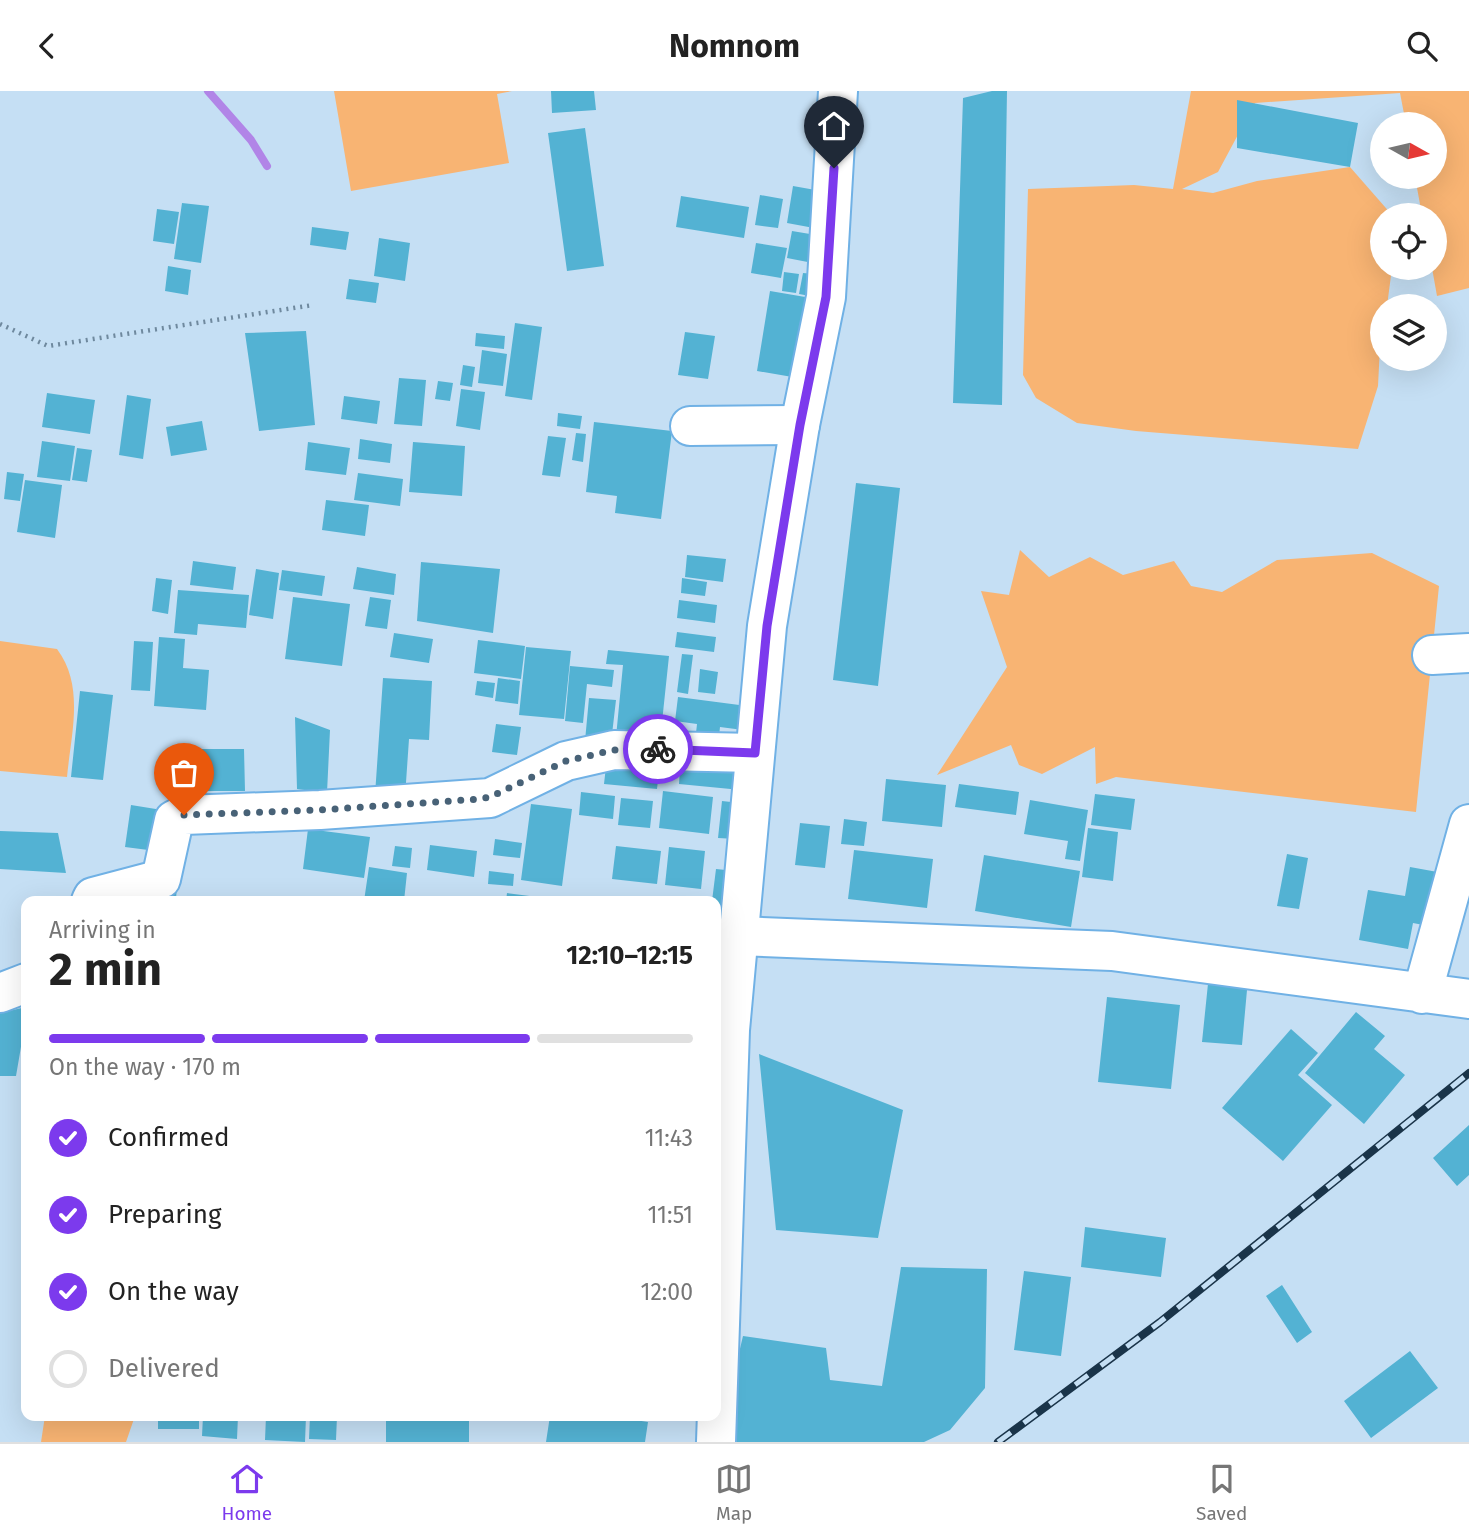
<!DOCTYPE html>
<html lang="en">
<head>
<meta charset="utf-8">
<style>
  body { margin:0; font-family:"Fira Sans",sans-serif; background:#f6f6f6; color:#222; height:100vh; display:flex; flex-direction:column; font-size:26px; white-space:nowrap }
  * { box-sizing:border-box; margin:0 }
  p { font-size:23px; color:#767676 }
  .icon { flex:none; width:38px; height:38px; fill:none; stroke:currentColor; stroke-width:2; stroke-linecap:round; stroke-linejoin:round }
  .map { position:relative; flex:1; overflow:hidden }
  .side { position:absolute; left:21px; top:805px; width:700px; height:525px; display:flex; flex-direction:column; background:#fff; border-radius:14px; box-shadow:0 7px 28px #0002 }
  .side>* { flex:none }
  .needle { width:46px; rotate:98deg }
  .tools { position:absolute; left:1370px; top:21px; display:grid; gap:14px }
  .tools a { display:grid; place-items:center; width:77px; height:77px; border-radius:50%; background:#fff; box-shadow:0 7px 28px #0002; font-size:35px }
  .pin { position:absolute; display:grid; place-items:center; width:60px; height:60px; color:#fff; margin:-72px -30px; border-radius:50% 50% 50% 0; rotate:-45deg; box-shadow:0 0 7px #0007 }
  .pin .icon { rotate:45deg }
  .courier { position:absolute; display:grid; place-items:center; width:70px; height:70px; margin:-35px; border:5px solid #7c3aed; border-radius:50%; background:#fff; color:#222; box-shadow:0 2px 9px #0007 }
  .headline em { font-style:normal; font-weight:700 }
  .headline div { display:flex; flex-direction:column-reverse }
  .headline { display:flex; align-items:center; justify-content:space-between; height:119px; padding:0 28px }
  h1 { font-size:46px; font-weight:700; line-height:52px }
  .bar { display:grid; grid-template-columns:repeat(4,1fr); gap:10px 7px; align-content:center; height:84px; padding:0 28px }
  .bar i { height:9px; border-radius:5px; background:#e0e0e0 }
  .bar .selected { background:#7c3aed }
  .bar p { grid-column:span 4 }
  ol { padding:0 28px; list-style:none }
  li { display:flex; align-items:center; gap:21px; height:77px }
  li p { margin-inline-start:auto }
  li .icon { padding:7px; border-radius:50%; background:#7c3aed; color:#fff; stroke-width:4 }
  li:last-child { color:#767676 }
  li i { width:38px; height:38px; border:4px solid #e0e0e0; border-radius:50% }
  header { display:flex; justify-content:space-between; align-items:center; height:91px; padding:0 28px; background:#fff; font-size:32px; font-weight:700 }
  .tab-bar { display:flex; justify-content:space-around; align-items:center; height:98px; border-top:2px solid #e0e0e0; background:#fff; font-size:19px; color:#767676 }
  .tab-bar a { display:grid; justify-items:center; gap:4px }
  .tab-bar .selected { color:#7c3aed }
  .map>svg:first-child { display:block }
  .green { fill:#f8b473 }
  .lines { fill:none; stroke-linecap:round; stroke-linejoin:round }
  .stream { stroke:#b185e7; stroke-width:8 }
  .building { fill:#53b2d3 }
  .minor-casing { stroke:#70b1e5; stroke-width:42 }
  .major-casing { stroke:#70b1e5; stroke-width:42 }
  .path { stroke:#6f899e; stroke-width:4.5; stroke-dasharray:2 5; stroke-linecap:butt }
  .minor { stroke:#fff; stroke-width:38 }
  .major { stroke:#fff; stroke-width:38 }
  .rail-casing { stroke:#1a3449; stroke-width:8 }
  .rail { stroke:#c5dff4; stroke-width:5; stroke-dasharray:16; stroke-linecap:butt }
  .done { stroke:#486277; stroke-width:7; stroke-dasharray:0 12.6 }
  .route { stroke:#7c3aed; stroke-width:9 }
</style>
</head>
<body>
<header><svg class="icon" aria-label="back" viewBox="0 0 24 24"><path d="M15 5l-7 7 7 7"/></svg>Nomnom<svg class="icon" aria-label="search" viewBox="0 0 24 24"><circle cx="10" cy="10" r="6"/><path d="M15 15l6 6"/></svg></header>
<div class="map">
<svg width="1469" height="1351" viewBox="0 0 1469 1351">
  <rect width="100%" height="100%" fill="#c5dff4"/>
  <path class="green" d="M334,0H512L497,3L509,72L351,100Z
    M1191,0H1469V197L1437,205L1432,177H1435V124H1422L1415,86H1435V33H1406L1400,2L1255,12L1218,81L1182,98L1213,102L1257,90L1350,76L1392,124H1382V177H1392L1387,215H1382L1378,295L1358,358L1136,340L1077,332L1036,307L1023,284L1028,98L1134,94L1173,98Z
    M1020,459L1049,486L1090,466L1123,484L1174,470L1191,495L1222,501L1277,469L1372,462L1439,495L1416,721L1116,686L1096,693L1095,656L1042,683L1019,674L1011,654L937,684L1007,576L981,500L1009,504Z
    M0,550L57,558C85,595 71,643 67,686L0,680Z
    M45,1325H135L126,1351H41Z"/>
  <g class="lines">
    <path class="stream" d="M208,0L251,49L267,75"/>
  </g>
  <path class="building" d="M551,0H594L596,19L552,22Z
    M992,0H1007L1002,314L953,312L963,7Z
    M1237,9L1358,32L1350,76L1237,57Z
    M585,37L604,175L567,180L548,42Z
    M793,95L821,100L814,137L787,132Z
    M760,104L783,108L778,137L755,134Z
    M681,105L749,116L744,147L676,136Z
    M182,112L209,115L201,172L174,168Z
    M157,118L179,121L174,153L153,150Z
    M312,136L349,141L346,159L310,154Z
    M792,140L822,145L818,173L787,167Z
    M379,147L410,152L405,190L374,185Z
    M756,152L787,157L781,187L751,182Z
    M168,175L191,179L188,204L165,200Z
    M784,181L799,183L796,202L782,200Z
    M803,182L814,183L810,205L799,203Z
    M349,188L379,192L376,212L346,208Z
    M770,200L817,208L804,288L757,280Z
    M515,232L542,236L532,309L505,305Z
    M306,240L315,334L259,340L245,242Z
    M685,241L715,245L708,288L678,284Z
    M476,242L505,245L504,258L475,255Z
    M482,259L507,263L503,295L478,292Z
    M463,274L475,276L472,296L460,294Z
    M399,287L426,289L422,335L394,333Z
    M438,290L453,292L450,310L435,308Z
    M461,298L485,301L480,339L456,335Z
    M47,302L95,309L90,343L42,336Z
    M127,304L151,308L143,368L119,364Z
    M344,305L380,310L377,333L341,328Z
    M558,322L582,325L580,338L557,335Z
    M202,330L207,359L171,365L166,336Z
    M594,331L672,340L661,428L615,422L617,405L586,401Z
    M576,342L586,343L583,371L572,369Z
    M548,345L566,347L560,386L542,384Z
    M360,348L392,353L390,372L358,368Z
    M42,350L75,355L70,390L37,386Z
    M308,351L350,357L346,384L305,379Z
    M413,351L465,355L462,405L409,401Z
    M77,357L92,359L87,391L72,389Z
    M7,381L24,383L20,410L4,408Z
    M358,382L403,388L400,415L354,409Z
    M25,389L62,394L55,447L17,441Z
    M856,392L900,397L878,595L833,589Z
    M326,409L369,414L365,445L322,439Z
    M687,464L726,468L723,491L685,486Z
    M193,470L236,476L233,499L190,494Z
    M421,471L500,478L493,542L417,530Z
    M357,476L396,483L394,504L353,498Z
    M256,478L279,482L273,528L249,524Z
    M282,479L325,485L322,505L279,499Z
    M156,487L172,489L168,523L152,520Z
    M682,487L707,491L705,505L681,502Z
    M178,499L249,504L246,537L198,533L197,544L174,542Z
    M293,506L350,513L342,575L285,568Z
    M370,506L391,509L387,538L365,535Z
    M679,509L717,514L715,532L677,527Z
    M677,541L716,546L714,561L675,556Z
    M394,542L433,548L429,572L390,566Z
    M159,546L185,548L183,577L209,579L206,619L154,615Z
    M478,549L525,555L521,588L474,582Z
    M134,550L153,551L150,600L131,599Z
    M526,556L571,560L564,628L519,624Z
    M608,559L669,565L660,650L616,646L623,574L606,573Z
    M682,563L693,564L688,603L677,601Z
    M570,575L614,579L612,596L587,593L583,632L565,630Z
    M700,578L718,581L715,603L698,601Z
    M383,587L432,590L429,649L409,648L405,706L375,704Z
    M498,587L520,590L518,613L495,610Z
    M477,590L495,592L493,607L475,604Z
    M80,600L113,604L103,689L71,686Z
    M678,606L747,615L743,639L720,636L718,654L695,651L697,633L675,630Z
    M589,607L616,609L611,652L585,650Z
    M295,626L330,639L327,702L297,698Z
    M496,633L521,636L517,664L492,661Z
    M198,658H244L245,700H198Z
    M681,662L744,668L741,699L679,693Z
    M607,667L660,672L657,698L604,693Z
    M886,688L946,694L942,736L882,730Z
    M959,693L1019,701L1016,724L955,716Z
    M663,700L713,706L709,743L659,737Z
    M581,701L615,705L613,728L579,724Z
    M1095,703L1135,708L1131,739L1091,734Z
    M621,707L653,710L650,737L618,734Z
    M1030,709L1088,719L1080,770L1065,768L1068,750L1024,743Z
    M722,710L740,712L736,748L718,747Z
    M531,713L572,718L562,795L521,789Z
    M131,714L162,719L156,760L125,756Z
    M844,728L867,731L864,755L841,753Z
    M800,732L830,735L825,777L795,774Z
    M1088,737L1118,741L1113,790L1082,786Z
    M308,738L370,746L364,787L303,778Z
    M0,740L58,742L66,782L0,778Z
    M495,748L522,752L520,767L493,764Z
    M430,754L477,760L474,786L427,779Z
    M395,755L412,757L410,777L392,775Z
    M616,755L661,760L657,793L612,788Z
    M669,756L705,760L701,798L665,794Z
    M854,759L933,768L927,817L848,808Z
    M1287,763L1308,767L1299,818L1277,815Z
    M984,764L1080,780L1071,836L975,820Z
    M369,776L407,782L404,810H364Z
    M1410,776L1443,782L1434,836L1413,832L1408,858L1359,849L1368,799L1405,805Z
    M716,778L736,780L732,817L716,815V810H712Z
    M489,780L514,783L513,795L488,793Z
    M177,791L176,810H134Z
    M507,802L553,808V810H506Z
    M716,824L731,826L728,846L716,844Z
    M1209,883L1248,888L1242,954L1202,951Z
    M1107,906L1180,914L1171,998L1098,991Z
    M26,916V950H22L16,985H0V922Z
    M1356,921L1385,945L1374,958L1405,984L1364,1033L1305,982Z
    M1291,938L1318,962L1298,984L1332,1014L1283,1070L1222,1017Z
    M759,963L903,1019L878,1147L776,1139Z
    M1469,1034V1084L1457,1095L1433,1067Z
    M1085,1136L1166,1147L1161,1186L1081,1176Z
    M901,1176L987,1178L985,1297L950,1339L924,1351H727L733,1287L743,1245L826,1257L830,1289L882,1295Z
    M1024,1180L1071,1186L1061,1265L1014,1259Z
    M1282,1194L1312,1241L1297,1252L1266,1205Z
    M1410,1260L1438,1297L1371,1347L1344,1310Z
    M158,1325H199V1338H158Z
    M203,1325H238L237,1348L202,1345Z
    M266,1325H306L305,1351L265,1349Z
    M310,1325H337L336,1349L309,1348Z
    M386,1325H469V1351H386Z
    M550,1325H609L648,1331L645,1351H546Z"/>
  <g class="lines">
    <defs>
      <path id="minor" d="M690,335L800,334
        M1432,564L1469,562
        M91,810L93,806L161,788L174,729L184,724L320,719L490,707L566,670L614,659L755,662
        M738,845L1112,860L1469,908
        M0,902L26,892
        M1422,903L1469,733"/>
      <path id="major" d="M716,1351L730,939L767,535L800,334L826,206L838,0"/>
    </defs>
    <use href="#minor" class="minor-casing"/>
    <use href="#major" class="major-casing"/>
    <path class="path" d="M0,233L48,255L313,214"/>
    <use href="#minor" class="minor"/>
    <use href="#major" class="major"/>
    <defs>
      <path id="rail" d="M998,1351L1160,1231L1469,982"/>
    </defs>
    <use href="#rail" class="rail-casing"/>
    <use href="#rail" class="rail"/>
  </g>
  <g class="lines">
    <path class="done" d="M184,724L320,719L480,708L490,706L566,670L614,659L658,658"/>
    <path class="route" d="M658,658L755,662L767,535L800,334L826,206L834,77"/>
  </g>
</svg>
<div class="tools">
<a><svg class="needle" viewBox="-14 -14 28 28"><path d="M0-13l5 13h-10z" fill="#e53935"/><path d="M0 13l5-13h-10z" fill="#767676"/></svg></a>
<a><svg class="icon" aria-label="locate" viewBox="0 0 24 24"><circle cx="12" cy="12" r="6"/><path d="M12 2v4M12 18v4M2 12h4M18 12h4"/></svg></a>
<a><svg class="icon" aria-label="layers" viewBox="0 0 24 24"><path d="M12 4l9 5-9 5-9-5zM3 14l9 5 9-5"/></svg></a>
</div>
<div class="pin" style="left:184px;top:724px;background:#ea580c"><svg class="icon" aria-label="bag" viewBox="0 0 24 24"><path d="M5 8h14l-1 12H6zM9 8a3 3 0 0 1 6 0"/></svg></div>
<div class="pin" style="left:834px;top:77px;background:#1f2937"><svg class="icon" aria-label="home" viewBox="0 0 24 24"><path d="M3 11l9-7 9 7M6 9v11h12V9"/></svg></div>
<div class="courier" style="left:658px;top:658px"><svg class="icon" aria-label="bike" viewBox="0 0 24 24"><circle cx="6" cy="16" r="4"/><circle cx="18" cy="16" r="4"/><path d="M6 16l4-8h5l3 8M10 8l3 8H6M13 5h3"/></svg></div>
<section class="side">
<div class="headline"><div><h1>2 min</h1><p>Arriving in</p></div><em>12:10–12:15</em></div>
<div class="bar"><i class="selected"></i><i class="selected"></i><i class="selected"></i><i></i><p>On the way · 170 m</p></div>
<ol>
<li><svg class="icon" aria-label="check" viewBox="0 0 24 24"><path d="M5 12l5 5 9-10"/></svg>Confirmed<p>11:43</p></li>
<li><svg class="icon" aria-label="check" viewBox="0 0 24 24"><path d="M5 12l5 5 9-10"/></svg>Preparing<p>11:51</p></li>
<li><svg class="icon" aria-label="check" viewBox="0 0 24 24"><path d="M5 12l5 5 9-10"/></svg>On the way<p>12:00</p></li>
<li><i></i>Delivered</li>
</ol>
</section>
</div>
<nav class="tab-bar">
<a class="selected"><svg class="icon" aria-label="home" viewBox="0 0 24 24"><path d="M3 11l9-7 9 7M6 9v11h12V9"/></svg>Home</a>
<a><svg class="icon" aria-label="map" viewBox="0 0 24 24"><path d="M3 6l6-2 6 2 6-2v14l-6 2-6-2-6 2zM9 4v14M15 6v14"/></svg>Map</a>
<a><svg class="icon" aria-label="saved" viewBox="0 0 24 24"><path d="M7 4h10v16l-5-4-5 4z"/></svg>Saved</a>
</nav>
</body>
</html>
